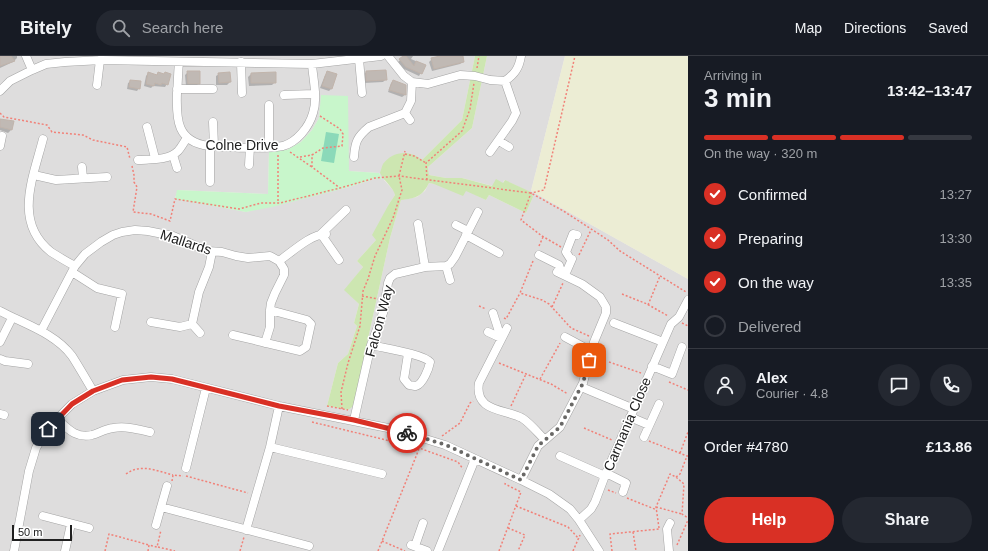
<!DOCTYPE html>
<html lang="en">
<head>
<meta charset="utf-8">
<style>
  body { margin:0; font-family:Helvetica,sans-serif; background:#242831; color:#f1f3f6; height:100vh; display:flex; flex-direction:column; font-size:15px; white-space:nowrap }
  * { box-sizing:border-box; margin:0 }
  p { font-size:13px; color:#9ea1a6 }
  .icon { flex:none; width:22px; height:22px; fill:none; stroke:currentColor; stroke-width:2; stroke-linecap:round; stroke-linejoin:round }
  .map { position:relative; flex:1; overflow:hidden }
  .sheet { display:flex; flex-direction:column; background:#171b24; width:300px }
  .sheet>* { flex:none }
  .scale { position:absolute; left:12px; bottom:10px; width:60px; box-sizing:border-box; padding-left:4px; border:2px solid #202020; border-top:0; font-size:11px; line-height:14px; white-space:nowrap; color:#202020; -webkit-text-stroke:3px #fff; paint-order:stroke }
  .pin { position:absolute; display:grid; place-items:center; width:34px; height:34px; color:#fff; margin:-17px; border-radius:8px; box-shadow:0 2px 6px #0006 }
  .courier { position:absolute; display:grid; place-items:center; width:40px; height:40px; margin:-20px; border:3px solid #d93025; border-radius:50%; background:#fff; color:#222; box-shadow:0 1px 5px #0007 }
  .overview em { font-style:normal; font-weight:800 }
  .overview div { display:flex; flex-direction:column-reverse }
  .overview { display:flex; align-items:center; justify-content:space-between; height:68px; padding:0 16px }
  h1 { font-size:26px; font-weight:800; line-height:30px }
  .bar { display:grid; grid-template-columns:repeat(4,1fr); gap:6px 4px; align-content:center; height:48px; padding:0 16px }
  .bar i { height:5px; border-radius:3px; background:#363941 }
  .bar .active { background:#d93025 }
  .bar p { grid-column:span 4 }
  .line { display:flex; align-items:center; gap:10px; padding:0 16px; border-top:1px solid #363941 }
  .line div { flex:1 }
  .round { display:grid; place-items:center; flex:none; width:42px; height:42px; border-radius:21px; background:#242831 }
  ol { padding:0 16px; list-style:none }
  li { display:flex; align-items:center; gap:12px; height:44px }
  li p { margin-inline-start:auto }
  li .icon { padding:4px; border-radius:50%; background:#d93025; color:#fff; stroke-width:4 }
  li:last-child { color:#9ea1a6 }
  li i { width:22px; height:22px; border:2px solid #363941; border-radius:50% }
  .button { display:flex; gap:8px; margin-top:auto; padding:8px 16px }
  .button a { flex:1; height:46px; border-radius:24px; background:#d93025; color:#fff; font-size:16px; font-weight:800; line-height:46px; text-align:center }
  .button a+a { background:#242831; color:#f1f3f6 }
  header { display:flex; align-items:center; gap:24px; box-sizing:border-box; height:56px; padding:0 20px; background:#171b24; border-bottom:1px solid #363941 }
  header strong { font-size:19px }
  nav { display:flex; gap:22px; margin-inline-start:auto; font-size:14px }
  .search { width:280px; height:36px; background:#242831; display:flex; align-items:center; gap:10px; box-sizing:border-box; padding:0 14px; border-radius:22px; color:#9ea1a6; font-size:15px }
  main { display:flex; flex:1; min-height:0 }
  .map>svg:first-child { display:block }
  .residential { fill:#dedddd; fill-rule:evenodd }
  .farmland { fill:#ecedd4 }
  .grass { fill:#cde6b1 }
  .park { fill:#c8f6cb }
  .pitch { fill:#8bd9b9 }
  .shadow { fill:#0003 }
  .building { fill:#c0b9b4; stroke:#c1b4ab }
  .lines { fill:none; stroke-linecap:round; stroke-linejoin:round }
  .minor-casing { stroke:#a4a4a4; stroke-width:9 }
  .path { stroke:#f18178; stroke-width:1.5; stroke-dasharray:2 2; stroke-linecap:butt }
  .minor { stroke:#fff; stroke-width:8 }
  .done { stroke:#696866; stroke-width:4; stroke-dasharray:0 7.2 }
  .route { stroke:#d93025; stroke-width:5 }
  .labels { text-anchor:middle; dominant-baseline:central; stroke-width:3; stroke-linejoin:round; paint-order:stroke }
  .street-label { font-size:14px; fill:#202020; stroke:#fff }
</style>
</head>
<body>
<header>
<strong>Bitely</strong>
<div class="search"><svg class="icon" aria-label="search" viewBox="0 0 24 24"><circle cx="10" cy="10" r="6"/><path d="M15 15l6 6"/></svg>Search here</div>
<nav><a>Map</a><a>Directions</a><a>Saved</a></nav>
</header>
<main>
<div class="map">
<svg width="688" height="495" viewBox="0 0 688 495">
  <rect width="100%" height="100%" fill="#f0ede7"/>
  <path class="residential" d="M0,0H475L462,64L422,104L384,124L394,135L395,139L389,148L376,184L357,205L363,211L345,234L359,248L354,267L357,270L348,298L338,307L327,350L348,354L354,347L390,182L401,144L417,141L425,135L429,127L466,134L486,144L489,139L526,157L533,141L530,136L504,124L503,127L493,130L462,122H446L429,119L428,111L472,72L487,0H565L531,135L688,223V495H0ZM320,53L349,115L379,117L382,123H374L349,131L246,156L175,142L178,134L268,138L269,95L287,94L301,86L312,74L319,62Z"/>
  <path class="farmland" d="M565,0H688V223L531,135Z"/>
  <path class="grass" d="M475,0H487L472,72L428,111L429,119L446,122H462L492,130L496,123L503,127L505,124L531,136L533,141L526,157L489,139L486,144L466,135L463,140L434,128L429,127C422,141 416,142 401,144L390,182L354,347L352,351L348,354L327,350L338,307L348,298L357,270L354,267L359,248L344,234L363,211L357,205L376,184L372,179L389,148L395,139C393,131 384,125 380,117C381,114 382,110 383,108C393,94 411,94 422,104L462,64Z"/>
  <path class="park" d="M321,39L348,40L349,115L379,117L382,123H374L349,131L272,151L246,156L175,143L177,134L268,138L269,95L287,94L301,86L312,74L319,62Z"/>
  <path class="pitch" d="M326,76L339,78L334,107L321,105Z"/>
  <path class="shadow" d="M0,0H17V2L13,6L0,12Z
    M404,0H413L411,3L425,9L419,20L404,13L398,6Z
    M445,0H462L463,6L460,8L432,15L429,6L432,3Z
    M188,16L199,27L196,30H186L185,19Z
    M366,16L386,23L383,26L364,27L363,19Z
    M148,17L156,20L158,17L167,28L165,31L153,30L151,32L144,30L146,20Z
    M328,17L331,33L329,35L320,32L325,19Z
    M219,18L230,26L227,29H216V20Z
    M251,18H275V26L272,29L249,30L248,21Z
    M131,25L139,32L137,35L127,33L128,27Z
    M393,25L405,30V39L402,41L388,36L391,27Z
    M0,63L13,66L11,74L8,77L0,74Z"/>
  <path class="building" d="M0,0H11L15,5L0,10Z
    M403,0H406L414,10L416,5L426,9L422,18L406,11L399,3Z
    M440,0H463L464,6L434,13L431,2Z
    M386,14L387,24L366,25V15Z
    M187,15H200V28H188Z
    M327,15L337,18L332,33L322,30Z
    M148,16L157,19L158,16L164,18L165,16L171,18L168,29L162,27L161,29L155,27L154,30L146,28Z
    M230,16L231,26L219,27L218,17Z
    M276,16V27H251V17Z
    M130,24L141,25L140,33L129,31Z
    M393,24L406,29V39L389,34Z
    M0,63L14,65L12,74L0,71Z"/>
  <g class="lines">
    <defs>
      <path id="minor" d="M26,0L32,14
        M388,0L404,20L412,26L428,28L460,19L475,20L490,24L505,25C515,18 519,12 521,0
        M359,3L362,37
        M179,6C178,16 178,26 177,37C176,64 177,86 209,90C230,91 264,94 283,90C297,86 309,71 313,57C318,42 313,23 312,8
        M241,6L242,37
        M97,29L100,4
        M177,33H213
        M0,35L10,25L32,14L46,8L65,6L102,4L312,8L381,0
        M284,39L314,38
        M269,49V91
        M405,57L410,64
        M213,66L214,90
        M147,71L155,102
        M43,83C33,122 13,166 51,196C59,201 67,206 75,210
        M499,85L509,91
        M0,90L2,80
        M490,96L512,65L516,57L505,25
        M173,99L177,112
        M354,101C355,86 357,81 369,71L405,57L411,45L412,26
        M138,104C150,103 168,105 178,95C181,92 184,86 187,82
        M249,109L250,91
        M82,111L83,122
        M34,119L56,124L107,121
        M210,126V90
        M418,168L425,211
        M456,169L468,175
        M466,179L499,197
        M539,199L559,209L562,218
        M339,204L321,178L346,154
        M571,204L566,196L573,178L577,179
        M279,205C292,196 311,178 326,178
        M446,210L450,224
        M72,216L97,232L122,238L115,271
        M565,219L572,203
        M0,255C24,268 55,277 72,300C79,311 86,323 93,335
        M493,257L501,282
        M151,266L180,271L192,268L199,236L209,211L212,196
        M614,267L663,286
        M192,268L200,277
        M507,272L479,327C474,356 505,353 522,362C530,367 538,377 545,384
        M41,275L75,210L85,198L101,186L113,179L122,176L135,174L148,175L173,180L208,195L222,196L236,200L248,202L270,200L279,205L284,213V219L275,237L271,247L270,254V271L265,287
        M488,276L501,282
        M233,279L300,295L306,291L311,268L307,264L270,254
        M565,281L591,295
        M0,286L12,262
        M371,289C383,292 424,298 430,306C429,312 423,328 416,330C414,330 411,329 409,329L404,323L408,298
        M0,303L5,305L28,308
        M652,310L672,318L682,291
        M586,333L634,353
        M0,358L4,359
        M630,361L649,369
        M57,363C67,372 76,383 92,379C99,377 105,373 113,372C126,370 137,373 150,376
        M354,364L371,289L383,257L388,227L390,222L395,218L425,211L446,210L450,208L455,201L478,156
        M644,381L659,348
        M270,391L382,418
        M560,400L605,420
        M186,412L206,332
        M606,417L626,427L623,436
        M521,424L538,390L560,371L583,327L594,286L606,257V251L600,241L582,228L557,216
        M161,451L167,430
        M43,460L89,472
        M579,464L591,453L595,446L606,417L671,268L679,261L688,244
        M156,469L161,451L309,490
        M246,474L270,391L279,350
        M411,489L427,495
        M415,490L423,467
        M14,495L29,415L36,392L47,373L72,348L93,335L123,324L151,321L172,323L279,350L393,373L445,389L521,424L549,438L570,453L579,464L599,495
        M65,495L71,468
        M438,495L475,403
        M669,495L667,473L670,467"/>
    </defs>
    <use href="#minor" class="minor-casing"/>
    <path class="path" d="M477,12L479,0
      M0,57L4,61L47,69L52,76L83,79L93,84L127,91L130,103
      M320,60L340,73L343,78L342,90L323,92L312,99V111L340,132
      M290,96L312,111
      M405,98L414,100L426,107
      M278,99V147
      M300,101L312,99
      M132,110L134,119V126L137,131L133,156L151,158L170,165L175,143L239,153L261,147H280L340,132L375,122L399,120L531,137L565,156L608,184L620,195L686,236
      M427,124L426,107L462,75L470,53L474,27
      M539,190L543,181
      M561,191L542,180L521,164L531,137L544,134L575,0
      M579,199L591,174
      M533,205L520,237L542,244L549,248L571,272L589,280
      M622,238L647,248L668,260
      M362,240L378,243
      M648,249L660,220
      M479,250L486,253
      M552,251L563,227
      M504,262L506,263L520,237
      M682,267L688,270
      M609,306L641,317
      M499,307L551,328L568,338
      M540,323L560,287
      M669,326L688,334
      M327,350L348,354
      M511,350L526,318
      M342,353L341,336L348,307L360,270L363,235L368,223L375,200L393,162L402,134L399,120L405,95
      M312,366L419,392L458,406L463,413
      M584,372L612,384
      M442,380L460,367L470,347L473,345
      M649,385L687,400
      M680,397L688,376
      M126,418C141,407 157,415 173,419
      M186,420L248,437
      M676,421L680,418L687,400H688
      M172,425L173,419L183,420
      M608,434L616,437
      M627,442L657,454
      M516,450L568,471L579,483
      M656,451L682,458
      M508,472L525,479L518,495
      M659,472L656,451L670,418L676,421L684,428L682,458L688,462
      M633,476L636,495
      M382,485L405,495
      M677,489L688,464
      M158,491L175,495
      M105,495L109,478L149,489
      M148,495L149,489L157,491L161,474
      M240,495L244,481
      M378,495L419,393
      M499,495L521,436L505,428L506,425
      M573,495L580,479
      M612,495L610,478L659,473"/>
    <use href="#minor" class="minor"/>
  </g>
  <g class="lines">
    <path class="done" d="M407,377L446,389L521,424L538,390L560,371L583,327L589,304"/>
    <path class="route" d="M48,373L72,348L93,335L122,324L151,321L172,323L279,350L354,364L407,377"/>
  </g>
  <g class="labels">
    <g class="street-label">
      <text x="242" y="89">Colne Drive</text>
      <text transform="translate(186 186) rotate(18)">Mallards</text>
      <text transform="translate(379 265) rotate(-75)">Falcon Way</text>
      <text transform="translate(627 368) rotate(-67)">Carmania Close</text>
    </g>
  </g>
</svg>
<div class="scale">50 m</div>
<div class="pin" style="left:589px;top:304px;background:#ea580c"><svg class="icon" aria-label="bag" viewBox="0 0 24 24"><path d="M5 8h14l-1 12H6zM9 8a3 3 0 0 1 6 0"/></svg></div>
<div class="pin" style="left:48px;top:373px;background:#1f2937"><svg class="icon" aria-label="home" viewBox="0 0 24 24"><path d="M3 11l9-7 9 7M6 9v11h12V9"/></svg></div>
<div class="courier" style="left:407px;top:377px"><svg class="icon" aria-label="bike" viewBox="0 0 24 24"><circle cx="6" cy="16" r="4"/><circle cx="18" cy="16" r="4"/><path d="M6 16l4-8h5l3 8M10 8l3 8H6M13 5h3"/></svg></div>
</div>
<section class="sheet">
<div class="overview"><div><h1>3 min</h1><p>Arriving in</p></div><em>13:42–13:47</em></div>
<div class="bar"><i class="active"></i><i class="active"></i><i class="active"></i><i></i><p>On the way · 320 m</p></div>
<ol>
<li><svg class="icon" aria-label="check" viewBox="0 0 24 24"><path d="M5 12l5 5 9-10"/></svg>Confirmed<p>13:27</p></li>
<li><svg class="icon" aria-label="check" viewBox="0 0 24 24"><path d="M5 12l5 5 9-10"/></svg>Preparing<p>13:30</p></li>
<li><svg class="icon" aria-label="check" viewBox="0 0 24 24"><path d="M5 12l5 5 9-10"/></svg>On the way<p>13:35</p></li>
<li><i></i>Delivered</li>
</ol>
<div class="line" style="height:72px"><a class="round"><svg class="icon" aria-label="person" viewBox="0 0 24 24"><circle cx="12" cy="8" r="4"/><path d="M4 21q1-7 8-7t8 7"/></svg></a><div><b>Alex</b><p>Courier · 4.8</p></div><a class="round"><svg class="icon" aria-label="chat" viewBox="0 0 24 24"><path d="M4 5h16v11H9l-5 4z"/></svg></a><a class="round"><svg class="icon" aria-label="phone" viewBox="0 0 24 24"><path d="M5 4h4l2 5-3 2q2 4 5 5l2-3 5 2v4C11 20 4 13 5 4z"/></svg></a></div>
<div class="line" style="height:52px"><div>Order #4780</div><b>£13.86</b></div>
<div class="button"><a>Help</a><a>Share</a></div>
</section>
</main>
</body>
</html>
